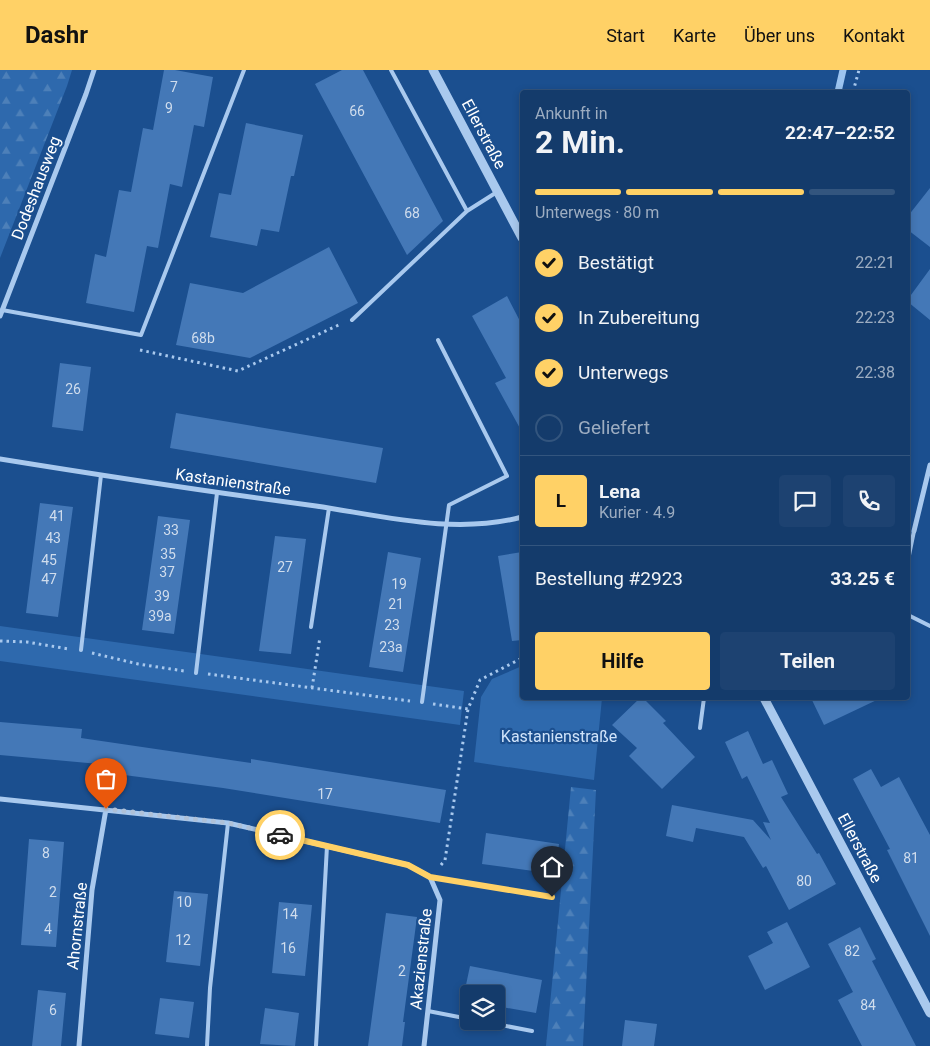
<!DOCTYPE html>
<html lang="de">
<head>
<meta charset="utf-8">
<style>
  body { margin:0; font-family:Roboto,sans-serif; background:#1d4271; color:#f1f3f6; height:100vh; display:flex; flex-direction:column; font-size:19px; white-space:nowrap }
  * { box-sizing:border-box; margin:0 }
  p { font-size:16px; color:#9dadc1 }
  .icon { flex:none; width:28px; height:28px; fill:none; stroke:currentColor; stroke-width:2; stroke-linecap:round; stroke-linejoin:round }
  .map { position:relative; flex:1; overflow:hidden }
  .sheet { position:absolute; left:520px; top:20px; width:390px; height:610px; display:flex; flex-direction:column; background:#143b6b; border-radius:5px; box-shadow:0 2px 8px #0003,0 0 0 1px #33557e }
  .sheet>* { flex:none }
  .buttons { position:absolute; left:460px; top:915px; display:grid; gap:10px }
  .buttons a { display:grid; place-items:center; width:45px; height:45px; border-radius:5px; background:#143b6b; box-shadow:0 2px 8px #0003,0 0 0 1px #33557e; font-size:25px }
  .pin { position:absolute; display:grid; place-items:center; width:42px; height:42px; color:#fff; margin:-51px -21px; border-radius:50% 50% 50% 0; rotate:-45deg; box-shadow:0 0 5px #0007 }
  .pin .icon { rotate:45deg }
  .courier { position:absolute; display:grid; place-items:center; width:50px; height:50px; margin:-25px; border:4px solid #ffd166; border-radius:50%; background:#fff; color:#222; box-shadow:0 1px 6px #0007 }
  .head em { font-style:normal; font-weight:700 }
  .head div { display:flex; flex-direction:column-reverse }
  .head { display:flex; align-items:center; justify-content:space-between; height:85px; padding:0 15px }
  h1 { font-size:32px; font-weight:700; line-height:38px }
  .bar { display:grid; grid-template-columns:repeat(4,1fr); gap:8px 5px; align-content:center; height:60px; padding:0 15px }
  .bar i { height:6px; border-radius:4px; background:#33557e }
  .bar .on { background:#ffd166 }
  .bar p { grid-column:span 4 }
  .line { display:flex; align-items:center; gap:12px; padding:0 15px; border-top:1px solid #33557e }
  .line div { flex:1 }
  .round { display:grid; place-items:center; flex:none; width:52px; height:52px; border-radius:5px; background:#1d4271 }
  ol { padding:0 15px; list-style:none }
  li { display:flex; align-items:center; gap:15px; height:55px }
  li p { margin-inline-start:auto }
  li .icon { padding:5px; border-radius:50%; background:#ffd166; color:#111; stroke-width:4 }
  li:last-child { color:#9dadc1 }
  li i { width:28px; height:28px; border:2px solid #33557e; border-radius:50% }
  .button { display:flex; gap:10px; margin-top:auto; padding:10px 15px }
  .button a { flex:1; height:58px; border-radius:5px; background:#ffd166; color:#111; font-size:20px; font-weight:700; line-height:58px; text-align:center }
  .button a+a { background:#1d4271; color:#f1f3f6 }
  header { display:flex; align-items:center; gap:30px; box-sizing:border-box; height:70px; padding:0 25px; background:#ffd166; color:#111 }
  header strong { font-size:24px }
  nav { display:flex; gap:28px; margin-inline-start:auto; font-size:18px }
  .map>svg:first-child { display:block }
  .forest { fill:url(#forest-firs) }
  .park { fill:#2e69ad }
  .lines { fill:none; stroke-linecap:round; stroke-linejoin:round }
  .stream { stroke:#9cc4f0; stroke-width:7 }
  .building { fill:#4478b7 }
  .path { stroke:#a9c9ee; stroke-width:3; stroke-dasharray:2.5 4; stroke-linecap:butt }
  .service { stroke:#a9c9ee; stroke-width:4 }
  .minor { stroke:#a9c9ee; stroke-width:5 }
  .tertiary { stroke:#a9c9ee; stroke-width:9 }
  .done { stroke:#afc1d8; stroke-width:5; stroke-dasharray:0 9 }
  .route { stroke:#ffd166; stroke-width:6 }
  .labels { text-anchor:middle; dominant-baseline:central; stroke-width:4.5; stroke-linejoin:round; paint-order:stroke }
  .number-label { font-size:14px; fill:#d0dded }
  .street-label { font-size:16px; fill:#fff; stroke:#1b4f8f }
  .park-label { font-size:16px; fill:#cfe3fa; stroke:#1b4f8f }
</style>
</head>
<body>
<header>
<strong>Dashr</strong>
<nav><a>Start</a><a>Karte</a><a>Über uns</a><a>Kontakt</a></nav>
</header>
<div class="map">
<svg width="930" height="976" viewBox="0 0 930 976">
  <defs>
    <pattern id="forest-firs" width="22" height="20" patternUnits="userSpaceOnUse" patternTransform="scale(1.25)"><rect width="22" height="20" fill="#2e69ad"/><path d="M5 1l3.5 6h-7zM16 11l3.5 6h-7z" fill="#4d80b9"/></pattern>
  </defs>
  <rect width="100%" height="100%" fill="#1b4f8f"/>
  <path class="forest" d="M0,0H72L67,16L0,188Z
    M571,717L596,720L583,976H546Z"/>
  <path class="park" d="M0,556L464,621L460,655L0,591Z
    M522,596V628H602L594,710L474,692L481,627L492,609Z"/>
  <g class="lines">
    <path class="stream" d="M838,22L843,0"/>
  </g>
  <path class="building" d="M164,0H175L213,7L204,57L194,55L182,117L170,114L158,178L147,176L134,242L86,233L95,184L106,187L119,120L131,122L143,58L153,60Z
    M342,0H363L443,151L407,185L315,14Z
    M246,53L303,65L294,106H291L279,162L261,159L257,176L210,167L219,123L231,125Z
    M930,118V177L908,160V146Z
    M329,177L358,233L250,288L176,275L190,213L243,223Z
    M930,199V250L908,232V229Z
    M507,226L522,255V362L495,313L506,308L472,246Z
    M60,293L91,297L83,361L52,357Z
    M176,343L383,378L376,413L170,378Z
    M40,433L73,437L58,547L26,543Z
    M158,446L190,450L174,564L142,560Z
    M275,466L306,469L291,584L259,581Z
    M388,482L421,488L403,602L369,597Z
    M522,482V570L512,571L498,486Z
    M640,628H643L666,651L663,653L695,687L662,719L629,686L637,678L612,655Z
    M811,628H881L824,655Z
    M0,652L82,659L81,668L251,693V689L446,720L440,753L223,718L109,703L110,695L0,685Z
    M748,661L763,694L772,690L788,724L781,727L817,784L819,783L836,814L789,840L766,796L763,798L744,767L696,758L693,772L666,766L672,735L753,750L771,770L763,752L770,753L747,706L742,709L725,672Z
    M871,699L881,717L899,707L930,765V866L887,780L890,779L853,709Z
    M486,763L559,774L555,804L482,794Z
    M29,769L64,772L56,877L21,875Z
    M174,821L208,824L200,896L166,892Z
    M279,832L312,835L305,906L272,903Z
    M386,843L417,847L403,952H405L402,976H368Z
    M787,852L810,897L765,920L748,886L773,873L767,862Z
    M860,857L876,889L872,891L916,976H862L838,930L853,922L828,874Z
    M470,896L542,910L536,943L496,936V924H469V930L463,929Z
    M38,920L66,923L61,976H32Z
    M160,928L194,932L189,968L155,964Z
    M265,938L299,943L295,976L260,974Z
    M625,950L657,954L654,976H622Z"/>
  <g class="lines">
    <path class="path" d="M853,22L859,0
      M140,280L238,301L341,254
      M0,571L27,572L69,579
      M92,583L138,594L184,601
      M208,604L410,631
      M312,618L320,567
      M433,634L468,639L480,610L522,588
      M441,795L445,790L468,639"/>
    <path class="service" d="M391,0L467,141L497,122
      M2,240L141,265L244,0
      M352,250L467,141
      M908,490L914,461
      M908,545L930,556
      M311,557L329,438
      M81,580L101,405
      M196,603L217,423
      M422,632L449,435L507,406L438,270
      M700,658L704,628
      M430,807L551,827
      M428,941L469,949
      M480,951L532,961
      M207,976L210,918L228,753
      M316,976L327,776"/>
    <path class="minor" d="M0,246L86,24L94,0
      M0,389C105,406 210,422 316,436C383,446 455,465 522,447
      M914,461L930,395
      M0,729L228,753L408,795L430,807L440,830L424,976
      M79,976L92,820L106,739"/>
    <path class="tertiary" d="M433,0L522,168
      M764,628L930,943"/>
  </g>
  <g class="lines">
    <path class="done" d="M106,739L228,753L280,765"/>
    <path class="route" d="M280,765L408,795L430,807L552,827"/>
  </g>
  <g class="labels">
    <g class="number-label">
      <text x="174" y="17">7</text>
      <text x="169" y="38">9</text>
      <text x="357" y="41">66</text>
      <text x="412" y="143">68</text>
      <text x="203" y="268">68b</text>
      <text x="73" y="319">26</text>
      <text x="57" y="446">41</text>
      <text x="171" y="460">33</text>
      <text x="53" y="468">43</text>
      <text x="168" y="484">35</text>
      <text x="49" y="490">45</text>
      <text x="285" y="497">27</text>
      <text x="167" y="502">37</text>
      <text x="49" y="509">47</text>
      <text x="399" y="514">19</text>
      <text x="162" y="526">39</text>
      <text x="396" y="534">21</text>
      <text x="160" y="546">39a</text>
      <text x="392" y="555">23</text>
      <text x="391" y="577">23a</text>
      <text x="325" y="724">17</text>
      <text x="46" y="783">8</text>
      <text x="911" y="788">81</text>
      <text x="804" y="811">80</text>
      <text x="53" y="822">2</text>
      <text x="184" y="832">10</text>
      <text x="290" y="844">14</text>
      <text x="48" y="859">4</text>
      <text x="183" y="870">12</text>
      <text x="288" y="878">16</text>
      <text x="852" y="881">82</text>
      <text x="402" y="901">2</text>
      <text x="868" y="935">84</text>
      <text x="53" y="940">6</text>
    </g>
    <g class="street-label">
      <text transform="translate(484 64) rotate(62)">Ellerstraße</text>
      <text transform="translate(36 118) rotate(-69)">Dodeshausweg</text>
      <text transform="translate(233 412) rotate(8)">Kastanienstraße</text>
      <text transform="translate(860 778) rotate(62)">Ellerstraße</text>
      <text transform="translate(77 856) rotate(-84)">Ahornstraße</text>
      <text transform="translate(421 889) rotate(-84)">Akazienstraße</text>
    </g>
    <g class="park-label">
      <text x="559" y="666">Kastanienstraße</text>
    </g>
  </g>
</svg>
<div class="buttons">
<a><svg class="icon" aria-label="layers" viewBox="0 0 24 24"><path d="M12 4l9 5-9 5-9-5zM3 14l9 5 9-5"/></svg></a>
</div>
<div class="pin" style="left:106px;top:739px;background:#ea580c"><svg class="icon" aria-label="bag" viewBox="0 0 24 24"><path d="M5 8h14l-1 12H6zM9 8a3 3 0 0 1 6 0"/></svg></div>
<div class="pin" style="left:552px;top:827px;background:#1f2937"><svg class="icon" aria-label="home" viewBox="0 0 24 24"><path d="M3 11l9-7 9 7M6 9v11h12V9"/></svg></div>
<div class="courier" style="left:280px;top:765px"><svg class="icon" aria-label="car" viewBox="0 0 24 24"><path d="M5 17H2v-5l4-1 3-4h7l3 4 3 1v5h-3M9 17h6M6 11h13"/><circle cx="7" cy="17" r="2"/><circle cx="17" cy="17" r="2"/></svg></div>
<section class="sheet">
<div class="head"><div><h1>2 Min.</h1><p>Ankunft in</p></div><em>22:47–22:52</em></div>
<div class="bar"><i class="on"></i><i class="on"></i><i class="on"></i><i></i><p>Unterwegs · 80 m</p></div>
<ol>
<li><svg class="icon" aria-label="check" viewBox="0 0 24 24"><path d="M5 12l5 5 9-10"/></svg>Bestätigt<p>22:21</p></li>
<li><svg class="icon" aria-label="check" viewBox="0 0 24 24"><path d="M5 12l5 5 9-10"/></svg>In Zubereitung<p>22:23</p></li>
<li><svg class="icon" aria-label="check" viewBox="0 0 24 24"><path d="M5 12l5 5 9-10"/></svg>Unterwegs<p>22:38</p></li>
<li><i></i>Geliefert</li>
</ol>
<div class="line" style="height:90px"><b class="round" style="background:#ffd166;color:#111">L</b><div><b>Lena</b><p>Kurier · 4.9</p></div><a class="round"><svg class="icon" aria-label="chat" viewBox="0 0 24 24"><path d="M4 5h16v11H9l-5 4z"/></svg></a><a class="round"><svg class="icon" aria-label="phone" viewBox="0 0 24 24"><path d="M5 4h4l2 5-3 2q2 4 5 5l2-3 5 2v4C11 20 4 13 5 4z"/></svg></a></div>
<div class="line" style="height:65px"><div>Bestellung #2923</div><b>33.25 €</b></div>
<div class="button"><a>Hilfe</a><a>Teilen</a></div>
</section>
</div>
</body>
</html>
